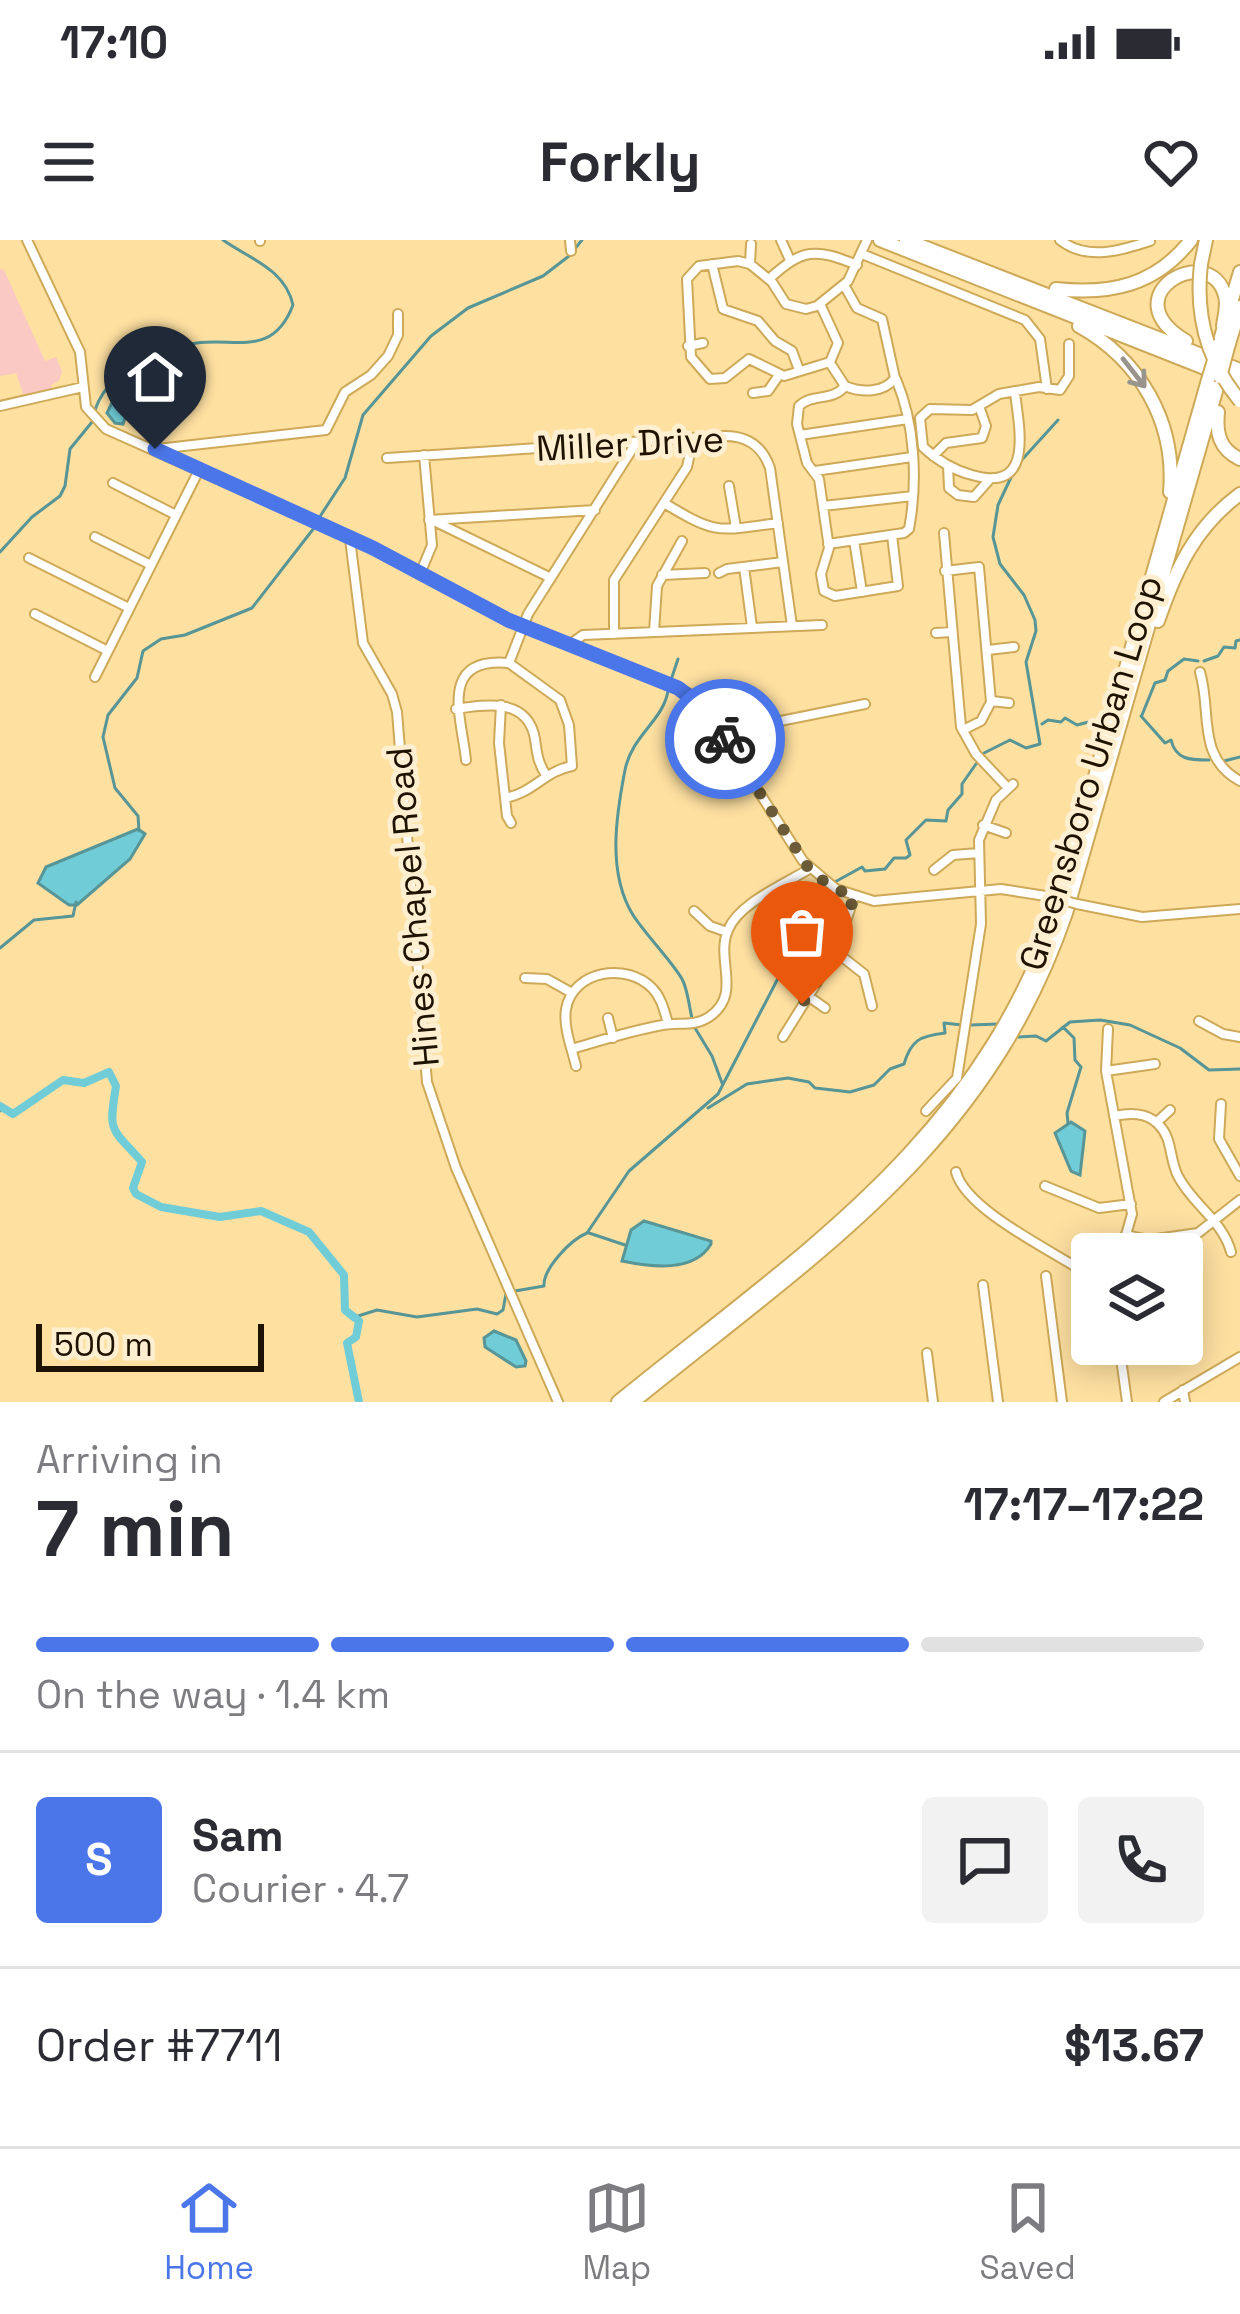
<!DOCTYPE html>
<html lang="en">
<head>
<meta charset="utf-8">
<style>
  body { margin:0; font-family:"Space Grotesk",sans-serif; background:#f2f2f3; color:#2b2b33; height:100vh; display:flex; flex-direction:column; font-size:45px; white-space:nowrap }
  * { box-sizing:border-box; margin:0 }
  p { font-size:39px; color:#7c7c81 }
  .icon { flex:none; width:66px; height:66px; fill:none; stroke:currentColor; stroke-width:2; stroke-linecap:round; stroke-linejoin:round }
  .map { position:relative; height:1162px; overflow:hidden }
  .sheet { display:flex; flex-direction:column; background:#fff; flex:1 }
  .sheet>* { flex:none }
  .buttons { position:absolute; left:1071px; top:993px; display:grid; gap:24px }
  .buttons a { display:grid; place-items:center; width:132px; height:132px; border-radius:12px; background:#fff; box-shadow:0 6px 30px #0003; font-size:60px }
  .scale { position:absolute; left:36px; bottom:30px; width:228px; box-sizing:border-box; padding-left:12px; border:6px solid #1e1300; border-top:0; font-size:33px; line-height:42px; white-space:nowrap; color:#1e1300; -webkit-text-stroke:9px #feefd1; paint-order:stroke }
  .pin { position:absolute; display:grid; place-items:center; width:102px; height:102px; color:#fff; margin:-123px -51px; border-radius:50% 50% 50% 0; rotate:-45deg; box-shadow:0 0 12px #0007 }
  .pin .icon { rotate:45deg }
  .courier { position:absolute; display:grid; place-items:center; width:120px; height:120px; margin:-60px; border:9px solid #4b76e9; border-radius:50%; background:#fff; color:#222; box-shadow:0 3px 15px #0007 }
  .headline em { font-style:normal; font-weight:700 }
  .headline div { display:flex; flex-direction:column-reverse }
  .headline { display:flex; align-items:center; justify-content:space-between; height:204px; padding:0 36px }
  h1 { font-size:78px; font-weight:700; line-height:90px }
  .bar { display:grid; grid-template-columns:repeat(4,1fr); gap:18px 12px; align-content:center; height:144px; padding:0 36px }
  .bar i { height:15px; border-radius:9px; background:#e1e1e2 }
  .bar .on { background:#4b76e9 }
  .bar p { grid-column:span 4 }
  .line { display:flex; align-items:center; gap:30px; padding:0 36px; border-top:3px solid #e1e1e2 }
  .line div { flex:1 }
  .round { display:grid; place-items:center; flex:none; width:126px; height:126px; border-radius:12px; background:#f2f2f3 }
  .status { display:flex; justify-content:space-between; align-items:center; height:84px; padding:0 60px; background:#fff; direction:ltr }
  .status svg { height:33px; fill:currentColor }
  header { display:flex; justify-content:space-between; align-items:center; height:156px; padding:0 36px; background:#fff; font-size:54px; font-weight:700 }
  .tabs { display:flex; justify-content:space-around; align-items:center; height:168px; border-top:3px solid #e1e1e2; background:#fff; font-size:33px; color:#7c7c81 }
  .tabs a { display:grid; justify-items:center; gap:6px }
  .tabs .on { color:#4b76e9 }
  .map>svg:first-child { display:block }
  .green { fill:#fac9c3 }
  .water { fill:#70cdd8; stroke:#579597; stroke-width:3 }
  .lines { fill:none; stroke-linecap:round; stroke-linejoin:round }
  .stream { stroke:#579597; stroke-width:3 }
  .river { stroke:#70cdd8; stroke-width:8 }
  .minor-casing { stroke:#cda958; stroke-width:12 }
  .highway-casing { stroke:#cda958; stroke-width:16 }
  .minor { stroke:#fff; stroke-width:8 }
  .highway { stroke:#fff; stroke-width:12 }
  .minor-bridge-casing { stroke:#cda958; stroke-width:12; stroke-linecap:butt }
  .highway-bridge-casing { stroke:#cda958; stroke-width:16; stroke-linecap:butt }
  .minor-bridge { stroke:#fff; stroke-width:8 }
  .highway-bridge { stroke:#fff; stroke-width:12 }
  .oneway { stroke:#9a958c }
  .done { stroke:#6c5b38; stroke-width:12; stroke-dasharray:0 21.6 }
  .route { stroke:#4b76e9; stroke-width:15 }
  .labels { text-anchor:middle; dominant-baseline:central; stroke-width:10; stroke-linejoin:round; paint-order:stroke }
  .street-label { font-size:36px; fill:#1e1300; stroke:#feefd1 }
</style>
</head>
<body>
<div class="status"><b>17:10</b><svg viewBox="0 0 49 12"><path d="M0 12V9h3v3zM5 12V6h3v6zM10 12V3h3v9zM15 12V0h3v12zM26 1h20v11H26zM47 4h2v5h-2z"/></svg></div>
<header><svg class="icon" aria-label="menu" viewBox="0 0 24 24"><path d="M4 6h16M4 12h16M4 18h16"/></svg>Forkly<svg class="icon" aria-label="heart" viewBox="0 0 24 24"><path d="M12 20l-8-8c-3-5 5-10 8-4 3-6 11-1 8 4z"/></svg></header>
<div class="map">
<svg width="1240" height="1162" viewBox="0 0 1240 1162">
  <rect width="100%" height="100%" fill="#fee0a1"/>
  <path class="green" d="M0,29L4,30L45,121L56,117L62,131L59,141L51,145L53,150L24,156L16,133L0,136Z"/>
  <path class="water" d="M146,132L153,143L133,154L123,184L115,183L107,173L116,154Z
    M138,589L145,594L130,619L77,665H69L38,643L46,627Z
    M1071,882L1085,891L1080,935L1071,931L1055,893Z
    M644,981L711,1001V1004C694,1033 651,1027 622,1021L631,990Z
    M494,1091L516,1100L526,1121L525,1126L516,1127L485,1107L484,1098Z"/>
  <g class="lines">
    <path class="stream" d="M94,174C104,133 157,108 197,103C238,98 273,117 293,65C285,29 250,19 223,0
      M1019,223L1058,180
      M319,278L345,238L363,175L431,96L468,68L543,36L569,16L582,0
      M0,312L32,277L60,256L65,246L70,209L92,182
      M1204,421L1218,416L1224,407L1235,408L1236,401L1240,400
      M671,440L678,419
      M668,451C663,481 632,495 625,530C616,576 607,633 633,675C645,694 676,726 683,741C688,752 689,766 692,778
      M1142,475L1155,443L1165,440L1168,431L1184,419L1198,421
      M1141,476L1165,503L1171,500C1176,520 1190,520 1209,520
      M1042,484L1048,480L1061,482L1065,478L1077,485L1100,479
      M984,513L1010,500L1026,508L1040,504L1026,422L1036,391L1035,380L1024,355L1000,324L993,297L998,265L1014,231
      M1224,521L1240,517
      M139,591L138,576L115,548L103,497L108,475L137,438L143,411L161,399L185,395L252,368L314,288
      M833,643L862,627L865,631L885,629L894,618H906L910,615L906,600L926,580L946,581L948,570L962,554V544L976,524
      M0,708L34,680L73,676L76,662
      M971,785L998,784
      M1063,787L1074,798L1075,820L1081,827L1067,873L1068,883
      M695,788L712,816L722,843
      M1018,797L1036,796L1046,801L1070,782L1100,780L1130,785L1180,808L1209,830L1240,829
      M708,868L747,844L788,838L809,842L815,848L850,852L874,845L890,829L904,824C911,800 920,796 945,793L944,783L962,785
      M0,871L2,869
      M589,993L625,1005
      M515,1051L544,1046C543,1029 570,1000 587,993L629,931L718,854L788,719V706L799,684L788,665L790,659L826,654
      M355,1077L377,1070L417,1077L477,1069L497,1074L503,1070L506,1054"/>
    <path class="river" d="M0,866L13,874L63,840L84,843L109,832L116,846C108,894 111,887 142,922L133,948L136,954L161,967L220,977L261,971L309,992L344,1035L345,1070L359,1081L356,1097L347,1103L359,1162"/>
    <defs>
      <path id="minor" d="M27,0L80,112L86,167L106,189L373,308L508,380L688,453L708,472L803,621L836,649L874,661L1001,649L1052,657
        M260,0V1
        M570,0L571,11
        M781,0L790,20
        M1060,0C1087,21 1120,11 1150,1
        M862,14L1025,80L1040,99L1047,149
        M712,24L723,69L758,81L775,101L792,111L799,130
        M750,24L751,4
        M769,39C803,8 815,8 857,25
        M844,45L857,68L882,79L895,138C884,153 862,153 845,146C833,162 812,153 799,166L797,184L807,223L819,239L829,308L821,334L824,351L835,356L898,346L892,295
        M820,64L838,103L830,122
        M688,106L703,103
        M830,122L784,136L749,119L725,138L710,139L691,117L687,39L699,26L738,21L750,24L772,42L786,64L806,69L817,66L848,41L867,0
        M830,123L845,146
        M753,153L768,151L779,135
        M1015,153C1020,192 1033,253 972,235C953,230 938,221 923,207L920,178L930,169L972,170L999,154L1039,147L1060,150L1069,136V104
        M0,166L83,147
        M800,195L908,179
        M157,209L326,190L345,152L371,135L388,116L398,95V74
        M933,216L946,203L982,198L986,186L979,166
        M387,218L722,196C746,195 762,205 770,228L792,386
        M948,226L949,248L958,255L974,257L989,240
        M815,231L912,217
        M113,243L176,275
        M729,246L736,288
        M664,263C717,295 717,291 778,283
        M823,266L913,256
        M429,280L595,270
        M436,282L551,338
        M944,293L961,487L976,514L1008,548
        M95,297L151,325
        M350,299L363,403L392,454L397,472L427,842L456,928L558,1162
        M854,300L862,352
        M828,304L904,293L909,289C918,241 915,184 896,139
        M29,318L129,368
        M744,327L752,387
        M945,331L979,327L991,462L981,481L963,490
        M719,333L727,329L783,322
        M420,334L432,305L424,215
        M662,335L705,333
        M35,374L108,411
        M654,392L657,346L682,301
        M936,393L951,392
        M614,394V340L687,227L693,199
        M569,405L583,395L822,385
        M988,410L1014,407
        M509,423L528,374L636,203
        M1200,432C1212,472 1196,517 1240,541
        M95,437L200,228
        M992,461L1009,463
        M501,465L499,503L507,576L511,583
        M456,469C487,464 528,458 535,499C537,514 538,523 546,535
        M721,493L865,464
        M466,520C462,479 437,416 509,423L560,460L569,485L572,526C545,531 533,553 505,558
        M983,585L1006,593
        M934,630L953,615L979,613
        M1077,664L1142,677L1240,669
        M694,671L710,686L727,692
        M836,712L864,734L872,766
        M525,738L547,739L572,753
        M808,756L825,768
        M608,778L613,798
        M1199,781L1223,794L1240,797
        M783,797L836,712L854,657
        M572,809C602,800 633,790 663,785C679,782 694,787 709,777C743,754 715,720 728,690C739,663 785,644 809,629
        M576,826C572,809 563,787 566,769C573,730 627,722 652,748C662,758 664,771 668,783
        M1106,831L1155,824
        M1221,864L1219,899L1240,936
        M926,871L957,838L981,684L979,600L996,560L1013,544
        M1114,876C1130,873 1146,872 1158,884C1173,898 1169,919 1178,936C1192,964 1223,981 1231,1012
        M1157,882L1170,870
        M956,932C966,971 1057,1013 1092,1037
        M1045,946L1099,968L1131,964
        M1126,995L1149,1000L1198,993L1240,960
        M1107,1014L1126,995L1132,974L1106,831L1108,789
        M1046,1036L1062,1162
        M983,1045L998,1162
        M1119,1104L1127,1162
        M927,1113L933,1162
        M1183,1150L1185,1162
        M1164,1162L1240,1117"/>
      <path id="highway" d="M880,0L1240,142
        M906,0L1240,130
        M1201,24L1206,0
        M1056,49C1111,55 1156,45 1191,0
        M1079,86C1140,120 1176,182 1170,252
        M1186,101C1109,55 1211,0 1225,56C1228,66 1224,76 1223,86
        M1219,104L1240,32
        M1228,107L1240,67
        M1218,172C1216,193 1219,209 1240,219
        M1158,381C1176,329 1195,287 1240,254
        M618,1162C802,1012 975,905 1057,670L1208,140
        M633,1162C816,1013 986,907 1066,673L1218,144"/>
    </defs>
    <use href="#minor" class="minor-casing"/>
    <use href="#highway" class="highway-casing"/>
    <use href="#minor" class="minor"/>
    <use href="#highway" class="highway"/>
    <defs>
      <path id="minor-bridge" d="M1052,657L1077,664"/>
      <path id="highway-bridge" d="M1201,24C1195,75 1207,121 1240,161
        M1220,137L1228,107
        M1208,140L1219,104"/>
    </defs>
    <use href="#minor-bridge" class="minor-bridge-casing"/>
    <use href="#highway-bridge" class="highway-bridge-casing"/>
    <use href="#minor-bridge" class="minor-bridge"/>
    <use href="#highway-bridge" class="highway-bridge"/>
  </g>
  <defs><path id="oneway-shaft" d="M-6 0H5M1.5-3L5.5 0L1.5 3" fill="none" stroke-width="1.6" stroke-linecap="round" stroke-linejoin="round" transform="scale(3)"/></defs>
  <use class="oneway" href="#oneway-shaft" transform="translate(1134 133) rotate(52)"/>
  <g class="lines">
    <path class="done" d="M725,499L809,629L828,645L854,657L836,712L802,764"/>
    <path class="route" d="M155,209L373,308L508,380L678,448L702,466L725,499"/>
  </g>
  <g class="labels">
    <g class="street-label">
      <text transform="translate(630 204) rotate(-3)">Miller Drive</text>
      <text transform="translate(1091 533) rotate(-73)">Greensboro Urban Loop</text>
      <text transform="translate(413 667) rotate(-95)">Hines Chapel Road</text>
    </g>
  </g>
</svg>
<div class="buttons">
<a><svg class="icon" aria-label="layers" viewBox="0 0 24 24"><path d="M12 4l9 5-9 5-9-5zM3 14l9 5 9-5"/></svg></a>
</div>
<div class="scale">500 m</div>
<div class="pin" style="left:802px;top:764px;background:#ea580c"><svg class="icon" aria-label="bag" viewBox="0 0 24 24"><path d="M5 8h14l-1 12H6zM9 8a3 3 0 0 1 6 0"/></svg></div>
<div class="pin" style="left:155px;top:209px;background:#1f2937"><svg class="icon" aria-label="home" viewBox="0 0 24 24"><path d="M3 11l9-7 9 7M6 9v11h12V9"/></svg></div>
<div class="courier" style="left:725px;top:499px"><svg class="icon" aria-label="bike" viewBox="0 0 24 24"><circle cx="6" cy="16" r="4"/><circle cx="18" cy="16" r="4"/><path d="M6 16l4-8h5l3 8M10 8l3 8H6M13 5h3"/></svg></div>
</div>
<section class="sheet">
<div class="headline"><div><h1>7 min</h1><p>Arriving in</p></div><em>17:17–17:22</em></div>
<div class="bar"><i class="on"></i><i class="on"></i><i class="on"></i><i></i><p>On the way · 1.4 km</p></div>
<div class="line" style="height:216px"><b class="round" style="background:#4b76e9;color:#fff">S</b><div><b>Sam</b><p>Courier · 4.7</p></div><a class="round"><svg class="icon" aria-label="chat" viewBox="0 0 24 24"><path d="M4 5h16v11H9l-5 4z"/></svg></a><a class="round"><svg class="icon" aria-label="phone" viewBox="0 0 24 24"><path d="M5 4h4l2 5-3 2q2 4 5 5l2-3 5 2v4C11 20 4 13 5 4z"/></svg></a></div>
<div class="line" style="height:156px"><div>Order #7711</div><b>$13.67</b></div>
</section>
<nav class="tabs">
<a class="on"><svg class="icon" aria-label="home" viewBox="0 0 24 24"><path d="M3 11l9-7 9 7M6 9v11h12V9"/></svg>Home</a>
<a><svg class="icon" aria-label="map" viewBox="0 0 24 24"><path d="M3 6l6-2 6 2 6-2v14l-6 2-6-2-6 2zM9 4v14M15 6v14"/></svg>Map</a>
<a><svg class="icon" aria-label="saved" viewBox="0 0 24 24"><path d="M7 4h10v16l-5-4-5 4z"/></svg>Saved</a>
</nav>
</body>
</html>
